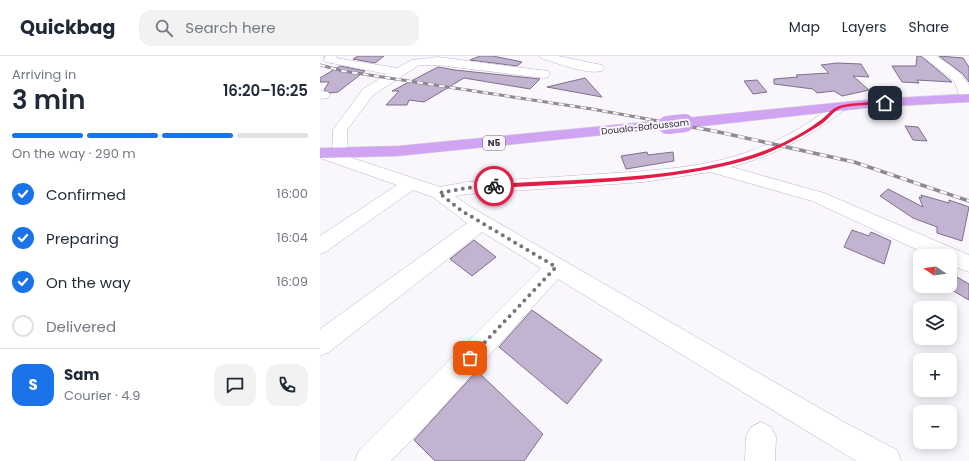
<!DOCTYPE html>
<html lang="en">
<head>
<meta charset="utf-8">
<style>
  body { margin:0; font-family:Poppins,sans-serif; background:#f2f2f3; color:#1f2937; height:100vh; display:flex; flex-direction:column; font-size:15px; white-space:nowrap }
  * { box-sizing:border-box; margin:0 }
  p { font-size:13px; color:#747a83 }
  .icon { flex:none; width:22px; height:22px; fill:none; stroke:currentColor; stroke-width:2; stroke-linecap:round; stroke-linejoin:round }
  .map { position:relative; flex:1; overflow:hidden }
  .details { display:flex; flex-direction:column; background:#fff; width:320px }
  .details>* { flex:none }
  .needle { width:26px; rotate:283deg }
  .buttons { position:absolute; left:593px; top:193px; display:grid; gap:8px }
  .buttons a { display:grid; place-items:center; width:44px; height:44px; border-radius:8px; background:#fff; box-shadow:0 2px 10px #0003; font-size:20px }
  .pin { position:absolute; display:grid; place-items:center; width:34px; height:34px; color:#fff; margin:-17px; border-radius:8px; box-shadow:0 2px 6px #0006 }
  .courier { position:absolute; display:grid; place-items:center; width:40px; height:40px; margin:-20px; border:3px solid #e11d48; border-radius:50%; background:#fff; color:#222; box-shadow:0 1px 5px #0007 }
  .headline em { font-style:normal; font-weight:600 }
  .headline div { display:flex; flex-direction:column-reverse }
  .headline { display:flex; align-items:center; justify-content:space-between; height:68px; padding:0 12px }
  h1 { font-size:26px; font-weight:600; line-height:30px }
  .bar { display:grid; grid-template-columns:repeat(4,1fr); gap:6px 4px; align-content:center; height:48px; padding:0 12px }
  .bar i { height:5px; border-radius:3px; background:#e0e1e3 }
  .bar .on { background:#1a73e8 }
  .bar p { grid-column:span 4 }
  .line { display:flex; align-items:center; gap:10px; padding:0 12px; border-top:1px solid #e0e1e3 }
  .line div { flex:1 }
  .round { display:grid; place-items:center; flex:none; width:42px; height:42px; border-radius:12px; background:#f2f2f3 }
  ol { padding:0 12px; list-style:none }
  li { display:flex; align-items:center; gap:12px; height:44px }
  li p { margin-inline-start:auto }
  li .icon { padding:4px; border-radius:50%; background:#1a73e8; color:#fff; stroke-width:4 }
  li:last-child { color:#747a83 }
  li i { width:22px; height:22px; border:2px solid #e0e1e3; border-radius:50% }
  header { display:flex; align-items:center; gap:24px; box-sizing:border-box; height:56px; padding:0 20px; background:#fff; border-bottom:1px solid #e0e1e3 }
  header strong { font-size:19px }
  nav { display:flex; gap:22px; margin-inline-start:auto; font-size:14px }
  .search { width:280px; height:36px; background:#f2f2f3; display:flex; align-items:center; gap:10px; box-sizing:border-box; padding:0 14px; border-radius:12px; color:#747a83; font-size:15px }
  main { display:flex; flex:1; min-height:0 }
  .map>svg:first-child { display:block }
  .building { fill:#c2b3d0; stroke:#7e6f8a }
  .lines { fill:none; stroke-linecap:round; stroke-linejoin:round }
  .minor-casing { stroke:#c1b1ce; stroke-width:1 }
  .highway-casing { stroke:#d6d5d7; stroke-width:1 }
  .minor { fill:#fff; fill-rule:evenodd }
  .highway { fill:#d0a4f2; fill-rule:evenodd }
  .rail-far1-casing { stroke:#8e8992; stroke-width:3 }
  .rail-casing { stroke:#8e8992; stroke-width:3.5 }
  .rail-far1 { stroke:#f9f6fc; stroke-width:2; stroke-dasharray:5.5; stroke-linecap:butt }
  .rail { stroke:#f9f6fc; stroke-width:2.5; stroke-dasharray:7; stroke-linecap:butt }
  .highway-bridge-far1-casing { stroke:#d6d5d7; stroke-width:14; stroke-linecap:butt }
  .highway-bridge-casing { stroke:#d6d5d7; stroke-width:18; stroke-linecap:butt }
  .highway-bridge-far1 { stroke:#d0a4f2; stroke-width:14 }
  .highway-bridge { stroke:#d0a4f2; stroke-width:18 }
  .route { fill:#e11d48 }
  .done { stroke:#78727c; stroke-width:4; stroke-dasharray:0 7.2 }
  .labels { text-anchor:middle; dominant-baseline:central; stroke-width:4; stroke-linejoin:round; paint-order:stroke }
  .far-street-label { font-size:9px; fill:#322b37; stroke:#f9f6fc }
  .shield { fill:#f9f6fc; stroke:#6e6872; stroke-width:1 }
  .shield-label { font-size:9px; font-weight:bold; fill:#322b37 }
</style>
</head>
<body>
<header>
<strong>Quickbag</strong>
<div class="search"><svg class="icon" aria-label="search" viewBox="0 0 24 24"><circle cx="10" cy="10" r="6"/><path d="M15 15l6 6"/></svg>Search here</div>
<nav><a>Map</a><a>Layers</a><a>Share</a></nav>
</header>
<main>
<section class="details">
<div class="headline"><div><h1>3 min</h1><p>Arriving in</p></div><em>16:20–16:25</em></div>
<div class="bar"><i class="on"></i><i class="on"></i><i class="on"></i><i></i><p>On the way · 290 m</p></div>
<ol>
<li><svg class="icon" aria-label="check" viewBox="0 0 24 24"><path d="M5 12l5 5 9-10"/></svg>Confirmed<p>16:00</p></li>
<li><svg class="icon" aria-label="check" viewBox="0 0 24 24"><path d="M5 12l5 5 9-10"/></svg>Preparing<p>16:04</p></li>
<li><svg class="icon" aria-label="check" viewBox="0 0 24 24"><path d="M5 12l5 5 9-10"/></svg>On the way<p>16:09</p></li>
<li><i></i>Delivered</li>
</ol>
<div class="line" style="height:72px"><b class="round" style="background:#1a73e8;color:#fff">S</b><div><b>Sam</b><p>Courier · 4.9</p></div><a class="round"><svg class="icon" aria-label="chat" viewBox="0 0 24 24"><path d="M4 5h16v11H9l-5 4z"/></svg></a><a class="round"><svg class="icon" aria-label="phone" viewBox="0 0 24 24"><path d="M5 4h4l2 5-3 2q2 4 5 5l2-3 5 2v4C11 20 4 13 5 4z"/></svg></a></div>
</section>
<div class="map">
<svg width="649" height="405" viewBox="0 0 649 405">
  <rect width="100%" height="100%" fill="#f9f6fc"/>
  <path class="building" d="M38,0H64L55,7L33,3Z
    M160,0H173L202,6L197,10L150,4Z
    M597,0H601L632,26L597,24L599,27L582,26L572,10H596Z
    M619,0L643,2L649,11V26L643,18Z
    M517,7L541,8L549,21L533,20L549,34L522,40L514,35L497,37L493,33L454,28V23L478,21L476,19L509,17L501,9Z
    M20,10L45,15L18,36L10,37L4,34L9,26H0V22Z
    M118,11L135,14L220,23L210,33L144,22L104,46L89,44L87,49H66L79,35H72Z
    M265,22L282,41L227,31Z
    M437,24L447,36L433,38L424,25Z
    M585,70L598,71L607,85L593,84Z
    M327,96L328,99L353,96L354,105L306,113L301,100Z
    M568,133L603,151L599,141L602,142L601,139L629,147V144L649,151L642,185L617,177V171L593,162L560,140Z
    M532,174L549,180L551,176L571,185L564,208L524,191Z
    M154,184L176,201L152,220L130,203Z
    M630,217L649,228V244L630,233Z
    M212,254L282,304L247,348L179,291Z
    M157,315L223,378L204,405H115L94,384Z"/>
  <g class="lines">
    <defs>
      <path id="minor" d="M5,0H17L16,2L77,12L92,4L117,1L228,15L230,18L228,21L224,22L117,9H99L53,39L27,74L28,97L26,100L120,131L147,126C191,124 234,121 278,118C326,115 375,113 422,98C449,89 475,77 498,60C506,54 513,45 524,48L526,51L524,54C488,82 455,99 411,111L504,137L649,199V216L630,209V200H611L492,145L390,116L324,126L147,138L135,140L149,150L522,365L577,394L581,405H536L238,223L110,365L71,405H35L39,394L221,212L162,176L9,296L0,300V273L147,167L113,141L93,134L7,195L0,198V180L77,129L0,102V93L12,95L13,74L15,71L43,33L67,18L6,6L4,4Z
        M219,0H238L282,9L284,12L282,15C266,19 237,7 221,2Z
        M602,0H616L631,10L642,19L649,29V46L642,45L634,25Z
        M0,35L8,36L10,39L8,42L0,43Z
        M441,366L451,371L456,381L455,405H425L426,381L431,371Z"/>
      <path id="highway" d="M649,38V46L555,51L365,72L360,70L357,67L360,64L365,62L555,43Z
        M347,64L352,66L355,69L352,72L78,100L0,102V92L78,90Z"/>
    </defs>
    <use href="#minor" class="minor-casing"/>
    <use href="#highway" class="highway-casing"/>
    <use href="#minor" class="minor"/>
    <use href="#highway" class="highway"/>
    <defs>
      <path id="rail-far1" d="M0,9L23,15L272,53L355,68"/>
      <path id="rail" d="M349,67L394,75L534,106L649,145"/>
    </defs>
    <use href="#rail-far1" class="rail-far1-casing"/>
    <use href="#rail" class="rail-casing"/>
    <use href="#rail-far1" class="rail-far1"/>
    <use href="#rail" class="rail"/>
    <defs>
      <path id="highway-bridge-far1" d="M356,68L365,67"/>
      <path id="highway-bridge" d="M347,69L365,67"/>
    </defs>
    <use href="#highway-bridge-far1" class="highway-bridge-far1-casing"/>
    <use href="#highway-bridge" class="highway-bridge-casing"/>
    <use href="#highway-bridge-far1" class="highway-bridge-far1"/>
    <use href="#highway-bridge" class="highway-bridge"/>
  </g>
  <path class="route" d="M565,45L566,47C552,50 535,48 521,52C514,54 507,65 500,69C477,84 450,98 424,105C343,127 257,127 174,132L172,130L174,128C254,123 345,124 422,102C448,95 476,82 498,66C505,62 510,54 517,51C523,47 555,46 565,45Z"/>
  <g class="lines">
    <path class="done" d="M150,302L236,211L142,155L119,137L147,132L174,130"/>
  </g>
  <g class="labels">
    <g class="far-street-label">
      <text transform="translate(325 71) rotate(-6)">Douala-Bafoussam</text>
    </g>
    <rect class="shield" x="163" y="80" width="22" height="14" rx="3"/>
    <g class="shield-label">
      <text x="174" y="87">N5</text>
    </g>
  </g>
</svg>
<div class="buttons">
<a><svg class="needle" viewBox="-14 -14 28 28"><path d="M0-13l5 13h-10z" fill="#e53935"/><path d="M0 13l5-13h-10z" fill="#747a83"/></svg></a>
<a><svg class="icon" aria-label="layers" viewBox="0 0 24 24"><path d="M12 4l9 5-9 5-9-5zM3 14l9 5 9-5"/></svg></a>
<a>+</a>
<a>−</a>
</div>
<div class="pin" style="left:150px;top:302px;background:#ea580c"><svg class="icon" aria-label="bag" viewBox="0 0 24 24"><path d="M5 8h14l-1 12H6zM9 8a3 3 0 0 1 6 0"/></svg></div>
<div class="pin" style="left:565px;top:47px;background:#1f2937"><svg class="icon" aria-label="home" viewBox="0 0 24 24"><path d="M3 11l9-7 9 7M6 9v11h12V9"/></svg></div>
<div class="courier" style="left:174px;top:130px"><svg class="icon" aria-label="bike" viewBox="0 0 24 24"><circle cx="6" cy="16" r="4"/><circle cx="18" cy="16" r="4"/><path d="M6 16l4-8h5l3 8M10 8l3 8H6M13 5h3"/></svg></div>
</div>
</main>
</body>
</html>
